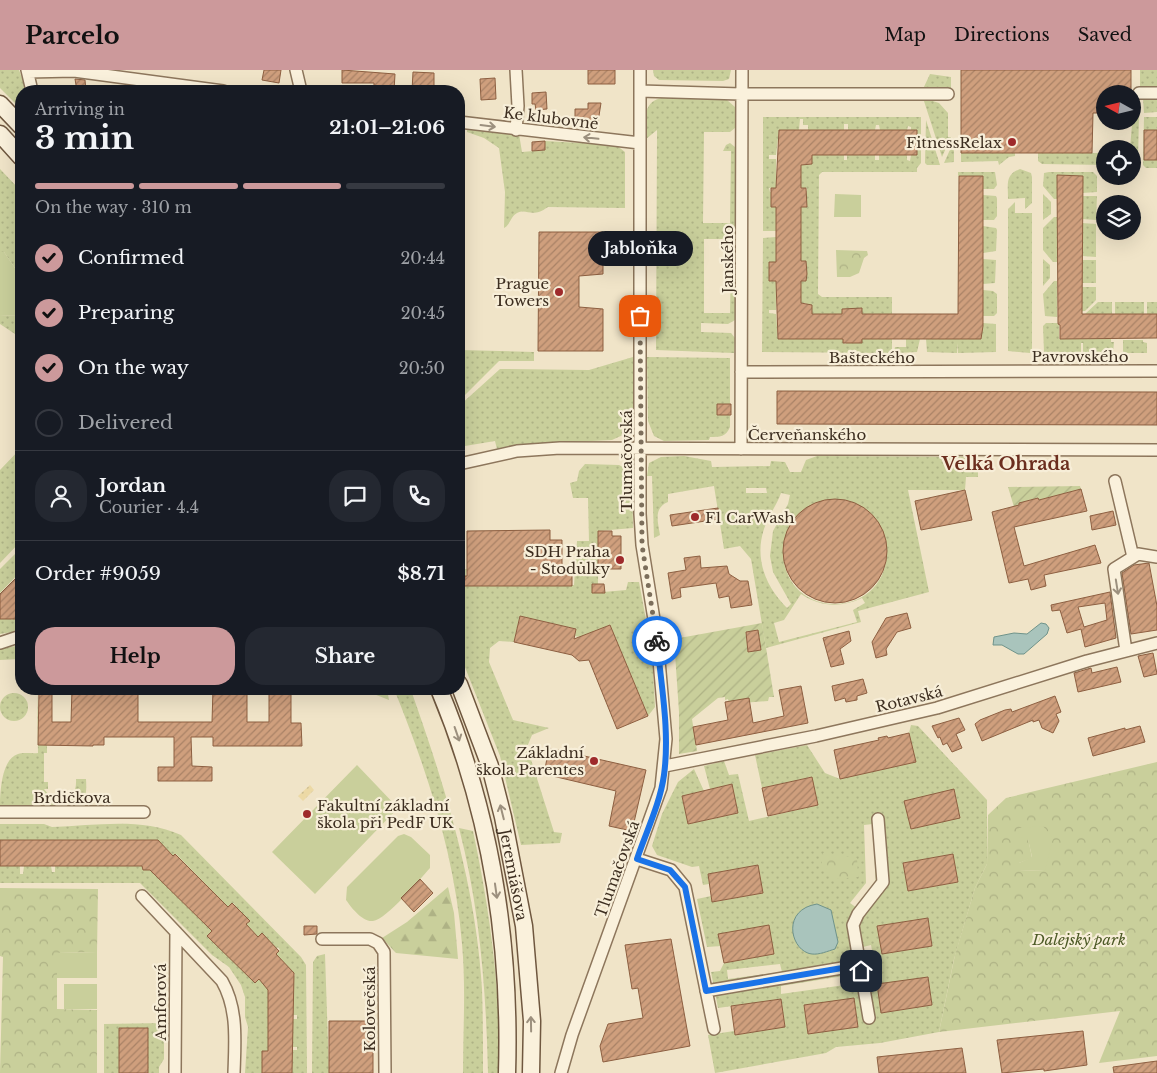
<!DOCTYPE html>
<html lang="en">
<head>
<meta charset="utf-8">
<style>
  body { margin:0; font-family:"Libre Baskerville",serif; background:#242831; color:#f1f3f6; height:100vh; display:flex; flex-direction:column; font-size:19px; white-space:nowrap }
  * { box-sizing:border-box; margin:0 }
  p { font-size:16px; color:#9ea1a6 }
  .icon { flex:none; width:28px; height:28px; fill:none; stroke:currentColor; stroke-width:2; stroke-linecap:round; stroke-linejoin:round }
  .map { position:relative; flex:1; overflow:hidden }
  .drawer { position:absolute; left:15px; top:15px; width:450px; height:610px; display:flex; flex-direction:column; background:#171b24; border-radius:20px; box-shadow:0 5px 20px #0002 }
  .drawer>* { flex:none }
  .needle { width:32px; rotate:278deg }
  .controls { position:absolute; left:1096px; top:15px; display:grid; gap:10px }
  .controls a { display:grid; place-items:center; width:45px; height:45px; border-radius:50%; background:#171b24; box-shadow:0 5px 20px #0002; font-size:25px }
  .pin { position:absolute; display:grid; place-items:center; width:42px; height:42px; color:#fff; margin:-21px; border-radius:10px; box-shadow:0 2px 8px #0006 }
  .courier { position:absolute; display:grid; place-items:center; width:50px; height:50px; margin:-25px; border:4px solid #1a73e8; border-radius:50%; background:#fff; color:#222; box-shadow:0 1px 6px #0007 }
  .bubble { position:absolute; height:35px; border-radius:18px; background:#171b24; box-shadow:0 5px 20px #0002; font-size:16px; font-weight:700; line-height:35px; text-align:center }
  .overview em { font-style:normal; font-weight:700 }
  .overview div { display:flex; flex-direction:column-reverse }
  .overview { display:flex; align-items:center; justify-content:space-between; height:85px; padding:0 20px }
  h1 { font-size:32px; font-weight:700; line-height:38px }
  .bar { display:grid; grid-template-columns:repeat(4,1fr); gap:8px 5px; align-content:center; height:60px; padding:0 20px }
  .bar i { height:6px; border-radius:4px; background:#363941 }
  .bar .current { background:#cc999b }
  .bar p { grid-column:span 4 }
  .line { display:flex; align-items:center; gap:12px; padding:0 20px; border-top:1px solid #363941 }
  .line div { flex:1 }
  .round { display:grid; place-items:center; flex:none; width:52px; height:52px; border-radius:20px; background:#242831 }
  ol { padding:0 20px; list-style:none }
  li { display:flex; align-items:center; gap:15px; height:55px }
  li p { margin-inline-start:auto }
  li .icon { padding:5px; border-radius:50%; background:#cc999b; color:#111; stroke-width:4 }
  li:last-child { color:#9ea1a6 }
  li i { width:28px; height:28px; border:2px solid #363941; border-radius:50% }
  .primary-button { display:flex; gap:10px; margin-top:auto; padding:10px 20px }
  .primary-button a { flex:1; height:58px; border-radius:20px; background:#cc999b; color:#111; font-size:20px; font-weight:700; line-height:58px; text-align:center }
  .primary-button a+a { background:#242831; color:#f1f3f6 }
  header { display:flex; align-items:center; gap:30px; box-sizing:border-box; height:70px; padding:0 25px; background:#cc999b; color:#111 }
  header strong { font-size:24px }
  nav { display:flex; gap:28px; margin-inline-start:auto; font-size:18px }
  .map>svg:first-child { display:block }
  .grass { fill:url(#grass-dots); fill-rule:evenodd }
  .forest { fill:url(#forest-firs) }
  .sand { fill:url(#sand-dots) }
  .park { fill:url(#park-crowns); fill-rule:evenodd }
  .garden { fill:url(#garden-furrows); fill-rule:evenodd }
  .pitch { fill:#c9cf9b }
  .water { fill:#a9c4bc; stroke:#6f938a }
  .building { fill:url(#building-hatch); stroke:#8d5f41; fill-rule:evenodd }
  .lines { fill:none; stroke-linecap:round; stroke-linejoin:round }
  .street-casing { stroke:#8d765c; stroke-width:14 }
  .secondary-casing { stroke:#6f573f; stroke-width:19 }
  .street { stroke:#faf1dc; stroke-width:11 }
  .secondary { stroke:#faf1dc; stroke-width:16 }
  .oneway { stroke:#9c907e }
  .done { stroke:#7c6e5b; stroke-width:5; stroke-dasharray:0 9 }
  .route { stroke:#1a73e8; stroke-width:6 }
  .poi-dot { fill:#9e2a2b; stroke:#f7eed8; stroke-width:2 }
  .labels { text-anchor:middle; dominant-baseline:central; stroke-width:4.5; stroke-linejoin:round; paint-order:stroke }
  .street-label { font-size:15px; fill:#3d2e20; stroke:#f7eed8 }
  .poi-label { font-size:15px; fill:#3d2e20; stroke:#f7eed8; text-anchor:end }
  .park-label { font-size:15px; font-style:italic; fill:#4d5a26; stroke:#f7eed8 }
  .quarter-label { font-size:18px; font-weight:bold; fill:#6b2e1e; stroke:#f7eed8 }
</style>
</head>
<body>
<header>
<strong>Parcelo</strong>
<nav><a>Map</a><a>Directions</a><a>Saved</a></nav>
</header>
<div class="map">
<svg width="1157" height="1003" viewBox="0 0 1157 1003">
  <defs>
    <pattern id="grass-dots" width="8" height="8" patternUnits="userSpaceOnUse" patternTransform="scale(1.25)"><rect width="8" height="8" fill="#c9cf9b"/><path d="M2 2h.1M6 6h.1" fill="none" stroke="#aeb285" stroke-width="1.8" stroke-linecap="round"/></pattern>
    <pattern id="forest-firs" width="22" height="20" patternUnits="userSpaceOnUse" patternTransform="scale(1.25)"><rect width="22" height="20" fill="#c9cf9b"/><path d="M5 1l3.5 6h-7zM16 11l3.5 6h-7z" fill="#aeb285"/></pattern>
    <pattern id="sand-dots" width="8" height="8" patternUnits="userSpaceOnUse" patternTransform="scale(1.25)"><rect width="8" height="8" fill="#ecd9a5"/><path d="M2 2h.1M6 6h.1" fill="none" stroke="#cbbb8e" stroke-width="1.8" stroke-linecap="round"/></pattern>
    <pattern id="park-crowns" width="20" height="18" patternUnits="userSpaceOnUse" patternTransform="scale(1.25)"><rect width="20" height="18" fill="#c9cf9b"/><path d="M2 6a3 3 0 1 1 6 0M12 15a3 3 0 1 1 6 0" fill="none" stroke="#aeb285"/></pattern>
    <pattern id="garden-furrows" width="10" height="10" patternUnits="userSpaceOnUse" patternTransform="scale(1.25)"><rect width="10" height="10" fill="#c9cf9b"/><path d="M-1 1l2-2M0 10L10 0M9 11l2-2" fill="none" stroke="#aeb285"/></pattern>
    <pattern id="building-hatch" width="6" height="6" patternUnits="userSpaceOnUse" patternTransform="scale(1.25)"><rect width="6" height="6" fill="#cf9f7d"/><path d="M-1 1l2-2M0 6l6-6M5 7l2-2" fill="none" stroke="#a98266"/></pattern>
  </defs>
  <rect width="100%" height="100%" fill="#f0e4c8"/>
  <path class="grass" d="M0,0H19L27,21H21V39L0,18Z
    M653,0H731L729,9L723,11L659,10L654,6Z
    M1140,0H1157V17H1140Z
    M930,4L951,7V18L923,19Z
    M661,28L727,30L735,37V58L730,62H704L703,153H730L731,81H723L726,75L730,73L735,77L736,165L732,169H704V243H730L731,189L723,188L724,184L730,181L735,185V250L728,254L701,253V262L731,263L735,268L734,283L656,280L657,60L646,69C646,52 641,33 661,28Z
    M923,28L939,33L948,43V67H951L942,87Z
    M1143,29H1157V42L1144,43Z
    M1133,42L1139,44L1138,91L1134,95L1132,79H1130Z
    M763,47H921V93L917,98V102H822L819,105L818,224L822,227H892V283L762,282L763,168L776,167V161H763ZM800,49H803V55H808V60H844V54H848V60H875L876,55H879L880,60H907L908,56L911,57V60H917V85H911L910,91L907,90V85H879V90H875V85H847V90H844V85H811L812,94L801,95V118H807V121H801L807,137H801V159L776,137H771L776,122H770L769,118H776V89H769V85H776L779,60H799ZM777,169L801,170V191H806V211H801V233H806L810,244H842L843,239H846V244L862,238V244H884V269H862V273L847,269L846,274L843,273V269H778L776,244L769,243V240H776V211H769V192H776Z
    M1144,47H1157V60H1144V90H1157V98H1146L1143,95Z
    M926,50L940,95H927L925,93Z
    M467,57L519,64L522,82L545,80V71L616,75L625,82V138L548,137C531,149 528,138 517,143C510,147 511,154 504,158L505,122L499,78L484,68L467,62Z
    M954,72V92L944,93L953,73Z
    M961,83H1015V86L1009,87L999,95L998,91L961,92Z
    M1038,83H1105V95L1042,94L1038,91Z
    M0,99L21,121V207L4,182H0Z
    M1020,99L1031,103L1032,107V133L1025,139V128L1008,129C1008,113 1005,105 1020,99Z
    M958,102H995L997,115L994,119H983V106H958Z
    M1049,102H1093L1097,106V122L1082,123L1057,106V129H1054L1043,116L1044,103Z
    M1043,124L1051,132V144L1043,150Z
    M983,125L996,126L997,129V146L994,150H983Z
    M1082,126H1097L1096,150L1082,149Z
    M1015,132V143H1032V281L1030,283L1008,281V139Z
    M1054,147H1057V192H1053L1043,180V158Z
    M1082,153L1096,154V187L1082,186Z
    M983,156L996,158L997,160L996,181L983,183Z
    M983,189L996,190L995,213L983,214Z
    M1043,189L1050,195V208L1043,216Z
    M1082,190H1096V213H1082Z
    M1054,211H1057V247L1045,246L1043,224Z
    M1082,217H1096V230L1085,241H1082Z
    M983,220L993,221L997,224V243L994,246H983Z
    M1098,232H1112V245L1085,244Z
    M1115,232H1144V245H1115Z
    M1147,232H1157V245H1147Z
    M21,245V268L0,254V246Z
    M983,253L996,254V282L958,283V273L957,283L927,282L926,269H981Z
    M1046,253H1057L1059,255V269H1111V272H1114L1113,283H1083V273H1081V283L1044,282L1043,256Z
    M906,269H920L917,282L894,283L895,277H906Z
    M1123,270H1143V272L1147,273V283H1123Z
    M459,280L534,282V291H499L459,331Z
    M633,287V350L630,358L625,364L612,370L514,375L497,379L495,371L459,377V336L500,299L589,300Z
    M647,287L730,288V357C726,367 720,367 710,367L709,370L664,371L654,366L648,351Z
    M21,378V471L0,493V400Z
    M684,386L711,391L712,397L770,396L771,391L785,392L790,402H801L806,390L817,386L975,387L978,392V407H966L965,420H908L929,522L858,541L861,552L766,578L751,489L740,476L724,479L714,416L668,424V432C653,438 658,452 660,465L654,468L652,406H647L649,393L661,387ZM746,418H766L767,423H746ZM781,423L790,425L788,434L773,461L770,486L773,502L791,534L787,538C766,517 754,489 764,459C768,446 777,435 781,423ZM833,429C906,433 903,534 834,534C771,533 762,440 833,429ZM801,524C820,537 841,538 862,528L865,533L853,540L857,552L779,572L774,553L784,550Z
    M585,394L619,395L623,397L624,413H632L633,458L598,461V514H592V523L626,520L628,512H639L652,582L655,637L648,646L610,555L580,567L575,566L576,559L520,546L514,572L499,571L490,578L489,592L513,650L549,658L532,665L527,677L554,762L562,763L560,773L521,775L500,686L459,582V499H467L464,515H574L577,471H589L588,428H573L570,413L577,411L579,401Z
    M21,478V501L0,523V499Z
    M3,541L12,550L16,546L21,548V557L12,562L0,564V544Z
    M21,575V589L0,590V579Z
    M37,619L39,674L47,675V683H44V712H48V719H44L53,730C69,732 77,725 76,709H86C87,725 86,732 71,738H0C0,724 1,689 18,684C24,682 32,684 38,683Z
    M394,619H410L412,623C446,719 476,817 482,919C483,947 483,975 483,1003H463C463,960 466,917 462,874C455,786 427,700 394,619Z
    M0 637a14 14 0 1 1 28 0a14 14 0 1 1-28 0Z
    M911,655L918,656L987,730V794L975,818L954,889L939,962L880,973L836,977L826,983L715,1003L708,965L734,961L735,965L785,957L781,929L718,938L711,902L720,901L724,893L773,884L721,876L707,877L697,829L711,826L713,832L762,823L758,795L708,804L709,814L703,815L699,796L692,797L657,785L652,776L662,744L678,712L694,699L704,721L682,726L688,754L738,743L732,715L710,719L704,696L724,691L729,705L738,704L749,751L818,735L811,707L762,718L755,685L807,675L825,703L840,709L915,692L909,663ZM954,720L960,747L911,759L905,731ZM873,754L876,817L857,838L850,833L866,813L864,755ZM952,784L958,812L908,821L903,793ZM928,848L932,876L882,884L877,856ZM871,875L875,896L866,898L863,877ZM780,894L782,902L728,909L727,900ZM850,905L852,914L781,924V916ZM928,907L932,935L882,943ZM854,928L858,957L808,964L804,936Z
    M0,754H44L52,757C95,756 140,747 181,765L301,887L306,895L307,1003H292L290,980H297V977H290V949H297V945H290L294,918L286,914L295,905L276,884L280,880L278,877L273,882L262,863L258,867L246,854L249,851L231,839L235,835L233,833L228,837L176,784L173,786L157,770H0Z
    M459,758L473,761C490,841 501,921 499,1003H488C486,920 480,839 459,758Z
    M0,796H20V804H23L24,796H51L52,802H55V796H142L143,800H146L147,796L212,861L255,913L259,909L268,918V981L262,982V985H268L262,1003H245L248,957L245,947V927L241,915L229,897L212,885L140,813H0Z
    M325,884L329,1003H312L313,892L317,886Z
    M164,953V989L159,997V1003H148V959L119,958V1003H104V954Z"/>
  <path class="forest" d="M361,619H387L389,630Z
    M448,817L454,843L458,889L396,883L382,868L407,852Z"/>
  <path class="sand" d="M310,715L314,720L303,731L298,726Z"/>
  <path class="park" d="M836,180L867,181L868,185L864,188L859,203L850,207H837Z
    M1157,692V986L1099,993L1120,941L939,962L955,885L975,818L987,794L988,745L1006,728ZM1028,768L1045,800L1019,801V793L1032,788Z
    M822,783L857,788L858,807L836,809L822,794Z
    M0,818L98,819L97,882L57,883V939L97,940V1003H0L3,887L0,886Z"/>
  <path class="garden" d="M1080,416L1081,419L1039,430L1038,428L1029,430V433L1014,437L1008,417Z
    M762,553L774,627H769L768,631L729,634L728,629L725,630V627L718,628L692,649L697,681L679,684V642L674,569ZM758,560L761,580L748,582L746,562Z"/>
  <path class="pitch" d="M835,124L861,125V147H834Z
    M0,182H4L21,207V245L0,246Z
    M357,695L398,738L315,824L272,782Z
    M1043,756L1053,768L1045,800L1019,801V793L1032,787L1028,769L1018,767L1019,758Z
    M404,764L411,767L430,785V798C419,810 387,849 373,851C362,852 351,837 346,830L347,817L398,766Z
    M97,882V908H57V883Z
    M64,914H97V939H64Z"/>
  <path class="water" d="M1041,553L1046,554L1049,558L1047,564L1024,584H1018L1002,575H993L994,567L1014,563L1027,564Z
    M817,834L831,840L838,872L835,879C828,881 819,885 812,884C791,882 780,840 817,834Z"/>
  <path class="building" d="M264,0H281L279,13L262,10Z
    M342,0L395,4L394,21H374V13H342Z
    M588,0H615V14H588Z
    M961,0H1131V24H1105V43H1093L1092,83H961Z
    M413,2L434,3V21H412Z
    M495,8L496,29L481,30L480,9Z
    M75,9L85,10L86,21H77Z
    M546,22L547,39L536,40L535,34H532V23Z
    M588,33H601L598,52H575V39H588Z
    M779,60H917V85H812V94L801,95V118H806L807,137H801V191H806L807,204L806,211H801V233L812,235V244H842V239L862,238V244H958L959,106H983V256L981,269H862V273H843V269H778L776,211H769V192H776V137H771V118H776Z
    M1144,60H1157V90H1144Z
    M545,71V80L532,81V72Z
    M1057,105L1083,106L1082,244H1157V268L1060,269V255L1058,254Z
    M539,162H603V204L579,206V237L603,239V281H538Z
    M777,321L1157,322V355L777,354Z
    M717,334H731V345H717Z
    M1081,419L1087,441L1014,457L1024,496L1095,475L1101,493L1044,505L1046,516L1031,520L1028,509L1009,513L992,442L1019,435V433L1038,428L1039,430Z
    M965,420L972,450L921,460L915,431Z
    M783 481a52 52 0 1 1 104 0a52 52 0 1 1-104 0Z
    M718,438L719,449L672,456L670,445Z
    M1113,441L1116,455L1092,460L1090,446Z
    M550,460V470H562V502H572V516H464L465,506H467V461Z
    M598,461H612V466H621V499H598Z
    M700,486L701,498L727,496L729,504L740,511H748L752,535L731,538L729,526L719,528L716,513L680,518L681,527L672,529L668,503L686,500L684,488Z
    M1149,493L1157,536V560L1131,564L1122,503L1134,495Z
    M21,503V543L15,549H0V524Z
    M592,514H604L605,523H592Z
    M1110,522L1116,568L1085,577L1081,559L1067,563L1060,540L1052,541L1051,535ZM1105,533L1107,550L1084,557L1078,537Z
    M907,543L911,558L897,562L886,579L887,585L876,588L872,572L886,548Z
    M520,546L576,559L574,569L610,555L648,646L617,659L589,590L579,591L572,585L514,572Z
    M758,560L761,580L748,582L746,562Z
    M849,561L851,571L840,579L844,594L831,597L823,568Z
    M1153,583L1157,604L1144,607L1138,586Z
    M1117,597L1121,612L1078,622L1074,603L1091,598L1092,603Z
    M863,609L867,623L857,626V630L846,632L845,628L835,631L832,616Z
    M801,616L808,653L696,675L693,657L728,650L725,632L749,628L753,653L784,646L779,620Z
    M39,619H52V652H71L72,619H138V652H212L213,619H247V652H269V619H291V653H301L302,676H213V667H191L192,696L212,697V711H158V697H174V667H104V675H93V676L38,675Z
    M1055,626L1061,642L1056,644L1059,651L1053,663L1042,658L1039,650L1033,652V650L982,671L975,654L980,650L1005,640L1011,639L1012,642Z
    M959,648L965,660L956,664L962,678L952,682L947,673L943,675L940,667L938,668L932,656Z
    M1140,656L1145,672L1093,686L1088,668L1125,658V660Z
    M909,663L916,692L840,709L834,680L879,670L878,668L887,666L888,668Z
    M549,678L646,700L632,761L609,756L616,721L544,704Z
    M812,707L818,735L768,746L762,718Z
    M732,714L738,743L688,754L682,726Z
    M954,719L960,748L911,759L904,731Z
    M0,770H158L173,786L175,784L228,837L232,833L250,851L246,854L258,867L262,863L279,881L276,884L294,903L292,1003H262V981H268V920L259,909L255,913L207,866L212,861L150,800H143L142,796H0Z
    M953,784L958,812L908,821L903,793Z
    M758,795L763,823L712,832L708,804Z
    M420,809L433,823L414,842L401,828Z
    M928,848L932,876L882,884L877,856Z
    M769,855L774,884L724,893L718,864Z
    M304,856H317V864L304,865Z
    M671,869L690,976L603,992L600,976L608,954L643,948L638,918L632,919L625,875Z
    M928,907L932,935L881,943L877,914Z
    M854,928L858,957L808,964L804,935Z
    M781,929L785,957L735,965L731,936Z
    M329,951H373V1003H329Z
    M119,958H148V1003H119Z
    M1083,961L1087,995L1044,1001V999L1002,1003L997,970Z
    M962,978L966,1003H879L877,987Z
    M1157,991V1003H1114L1113,997Z"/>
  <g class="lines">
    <defs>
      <path id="street" d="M27,0L32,21
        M296,0L301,21
        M28,2L74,1L223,21
        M640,21L741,24H948
        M1139,23H1157
        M459,52L640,73
        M516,60L518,36L516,0
        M741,302L1157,301
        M741,379L742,0
        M459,394L517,381L560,378L1157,380
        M1115,411L1133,487
        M0,573L21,566
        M1126,581L1114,499L1138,484L1157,487
        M665,696L816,666L937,638L1087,591L1157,573
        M0,742H144
        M637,789L671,800L685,817L714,959
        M142,826L222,911C238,939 235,971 234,1003
        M322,869H370L378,873L384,882L385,1003
        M706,921L860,895
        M869,948L853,855L858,844L883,812L878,749
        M175,1003L176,862
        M561,1003L572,965L661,718L666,669L657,568L642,475L640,444V0"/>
      <g id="secondary">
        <path d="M0,34L21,56"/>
        <path d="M0,64L21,87"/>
        <path id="s1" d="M459,614L490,696L503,747L524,856L532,951L531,1003"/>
        <path d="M439,619C490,741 511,871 507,1003"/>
      </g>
    </defs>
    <use href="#street" class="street-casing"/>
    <use href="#secondary" class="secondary-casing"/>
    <use href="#street" class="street"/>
    <use href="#secondary" class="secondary"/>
  </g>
  <defs><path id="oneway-shaft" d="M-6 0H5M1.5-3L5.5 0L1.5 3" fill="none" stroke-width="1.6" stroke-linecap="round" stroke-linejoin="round" transform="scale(1.25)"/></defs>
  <g class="oneway">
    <use href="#oneway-shaft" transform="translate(488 56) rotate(7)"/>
    <use href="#oneway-shaft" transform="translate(591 68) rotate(-174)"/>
    <use href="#oneway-shaft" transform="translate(1117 517) rotate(81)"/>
    <use href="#oneway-shaft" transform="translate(457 664) rotate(71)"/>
    <use href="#oneway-shaft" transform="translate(502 742) rotate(-104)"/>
    <use href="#oneway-shaft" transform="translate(496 821) rotate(82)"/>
    <use href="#oneway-shaft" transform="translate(531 954) rotate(-91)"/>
  </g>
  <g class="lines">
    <path class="done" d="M640,246L642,475L657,571"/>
    <path class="route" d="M657,571C661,615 670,661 664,705C660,734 646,762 637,789L670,800L685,817L706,921L860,895L861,901"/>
  </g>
  <g class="poi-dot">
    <circle cx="1012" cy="72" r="5"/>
    <circle cx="559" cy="222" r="5"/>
    <circle cx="695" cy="447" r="5"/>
    <circle cx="620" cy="490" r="5"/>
    <circle cx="594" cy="691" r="5"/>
    <circle cx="307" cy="744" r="5"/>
  </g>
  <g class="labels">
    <g class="street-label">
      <text transform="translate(551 48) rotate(7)">Ke klubovně</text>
      <text transform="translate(727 189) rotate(-90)">Janského</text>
      <text x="1080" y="286">Pavrovského</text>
      <text x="872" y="287">Bašteckého</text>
      <text x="807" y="364">Červeňanského</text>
      <text transform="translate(626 391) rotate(-90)">Tlumačovská</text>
      <text transform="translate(909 629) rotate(-14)">Rotavská</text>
      <text x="72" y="727">Brdičkova</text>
      <text transform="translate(617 799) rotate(-70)">Tlumačovská</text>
      <text stroke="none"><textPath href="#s1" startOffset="199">Jeremiášova</textPath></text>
      <text transform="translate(160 932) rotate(-90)">Amforová</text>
      <text transform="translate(369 939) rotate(-90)">Kolovečská</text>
    </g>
    <g class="poi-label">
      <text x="1002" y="72">FitnessRelax</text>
      <text x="549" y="213">Prague<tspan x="549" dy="17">Towers</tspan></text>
      <text x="705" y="447" text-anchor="start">F1 CarWash</text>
      <text x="610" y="481">SDH Praha<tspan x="610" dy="17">- Stodůlky</tspan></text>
      <text x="584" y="682">Základní<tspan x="584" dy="17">škola Parentes</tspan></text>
      <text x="317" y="735" text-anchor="start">Fakultní základní<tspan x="317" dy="17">škola při PedF UK</tspan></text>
    </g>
    <g class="park-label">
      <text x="1079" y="869">Dalejský park</text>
    </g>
    <g class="quarter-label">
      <text x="1006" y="394">Velká Ohrada</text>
    </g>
  </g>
</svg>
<div class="controls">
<a><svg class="needle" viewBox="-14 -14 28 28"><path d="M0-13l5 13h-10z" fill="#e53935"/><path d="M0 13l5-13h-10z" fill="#9ea1a6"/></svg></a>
<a><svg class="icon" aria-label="locate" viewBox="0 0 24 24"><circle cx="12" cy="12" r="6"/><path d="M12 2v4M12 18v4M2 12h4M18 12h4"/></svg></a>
<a><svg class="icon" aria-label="layers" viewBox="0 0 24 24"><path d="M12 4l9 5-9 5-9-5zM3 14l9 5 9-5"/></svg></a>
</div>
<div class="pin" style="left:640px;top:246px;background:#ea580c"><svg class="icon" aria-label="bag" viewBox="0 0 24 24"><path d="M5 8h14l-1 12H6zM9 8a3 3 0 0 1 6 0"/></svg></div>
<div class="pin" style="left:861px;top:901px;background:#1f2937"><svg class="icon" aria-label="home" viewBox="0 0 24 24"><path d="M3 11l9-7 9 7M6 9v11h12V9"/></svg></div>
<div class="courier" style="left:657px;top:571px"><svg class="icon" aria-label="bike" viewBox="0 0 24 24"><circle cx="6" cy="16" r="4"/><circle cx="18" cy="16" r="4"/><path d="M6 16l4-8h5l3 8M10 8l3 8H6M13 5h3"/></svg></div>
<div class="bubble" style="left:588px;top:161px;width:105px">Jabloňka</div>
<section class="drawer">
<div class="overview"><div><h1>3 min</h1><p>Arriving in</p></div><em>21:01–21:06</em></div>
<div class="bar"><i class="current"></i><i class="current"></i><i class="current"></i><i></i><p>On the way · 310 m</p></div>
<ol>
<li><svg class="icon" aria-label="check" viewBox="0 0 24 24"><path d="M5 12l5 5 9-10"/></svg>Confirmed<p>20:44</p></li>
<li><svg class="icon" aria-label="check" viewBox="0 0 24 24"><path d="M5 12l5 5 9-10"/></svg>Preparing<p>20:45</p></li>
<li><svg class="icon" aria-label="check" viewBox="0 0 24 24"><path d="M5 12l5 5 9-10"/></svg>On the way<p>20:50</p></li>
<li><i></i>Delivered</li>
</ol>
<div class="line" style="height:90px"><a class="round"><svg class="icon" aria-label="person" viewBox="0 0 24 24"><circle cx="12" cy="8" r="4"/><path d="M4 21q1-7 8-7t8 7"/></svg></a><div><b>Jordan</b><p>Courier · 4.4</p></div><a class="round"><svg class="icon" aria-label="chat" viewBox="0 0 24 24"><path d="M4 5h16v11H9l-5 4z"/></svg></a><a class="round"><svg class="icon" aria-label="phone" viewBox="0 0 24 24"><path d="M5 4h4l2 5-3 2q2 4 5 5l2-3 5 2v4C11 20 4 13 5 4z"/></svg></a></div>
<div class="line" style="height:65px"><div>Order #9059</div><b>$8.71</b></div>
<div class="primary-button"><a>Help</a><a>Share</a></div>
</section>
</div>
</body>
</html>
